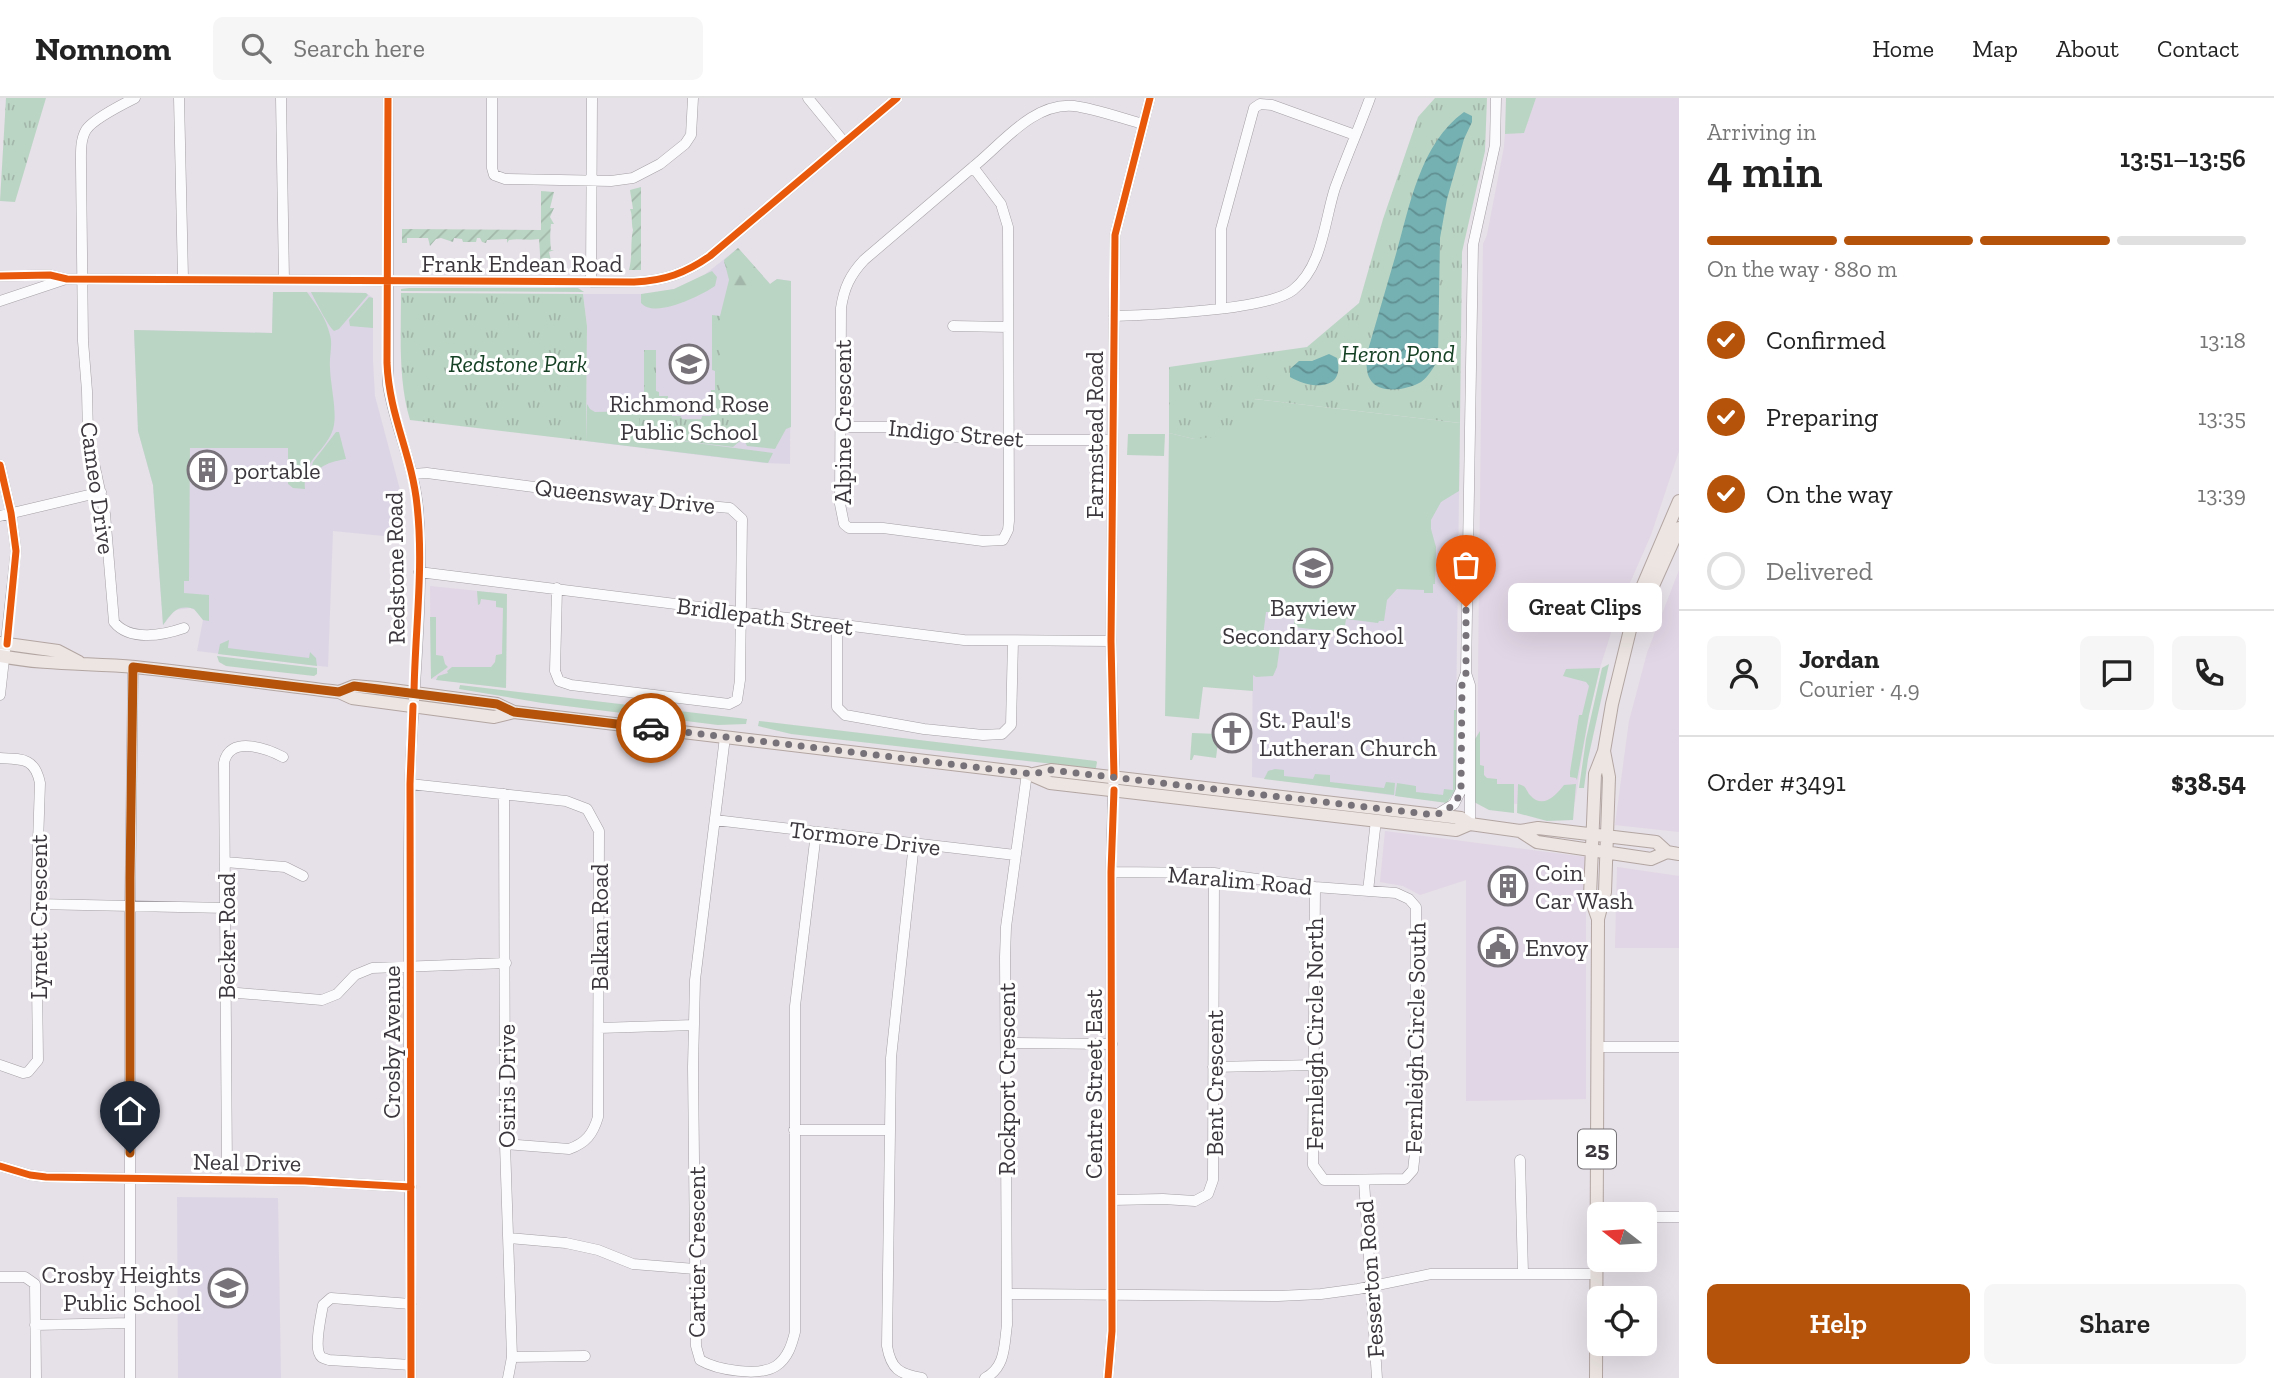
<!DOCTYPE html>
<html lang="en">
<head>
<meta charset="utf-8">
<style>
  body { margin:0; font-family:"Zilla Slab",serif; background:#f6f6f6; color:#222; height:100vh; display:flex; flex-direction:column; font-size:26px; white-space:nowrap }
  * { box-sizing:border-box; margin:0 }
  p { font-size:23px; color:#767676 }
  .icon { flex:none; width:38px; height:38px; fill:none; stroke:currentColor; stroke-width:2; stroke-linecap:round; stroke-linejoin:round }
  .map { position:relative; flex:1; overflow:hidden }
  .panel { display:flex; flex-direction:column; background:#fff; width:595px }
  .panel>* { flex:none }
  .needle { width:46px; rotate:287deg }
  .buttons { position:absolute; left:1587px; top:1104px; display:grid; gap:14px }
  .buttons a { display:grid; place-items:center; width:70px; height:70px; border-radius:10px; background:#fff; box-shadow:0 7px 28px #0002; font-size:35px }
  .pin { position:absolute; display:grid; place-items:center; width:60px; height:60px; color:#fff; margin:-72px -30px; border-radius:50% 50% 50% 0; rotate:-45deg; box-shadow:0 0 7px #0007 }
  .pin .icon { rotate:45deg }
  .courier { position:absolute; display:grid; place-items:center; width:70px; height:70px; margin:-35px; border:5px solid #b45309; border-radius:50%; background:#fff; color:#222; box-shadow:0 2px 9px #0007 }
  .bubble { position:absolute; height:49px; border-radius:10px; background:#fff; box-shadow:0 7px 28px #0002; font-size:23px; font-weight:600; line-height:49px; text-align:center }
  .overview em { font-style:normal; font-weight:600 }
  .overview div { display:flex; flex-direction:column-reverse }
  .overview { display:flex; align-items:center; justify-content:space-between; height:119px; padding:0 28px }
  h1 { font-size:46px; font-weight:600; line-height:52px }
  .bar { display:grid; grid-template-columns:repeat(4,1fr); gap:10px 7px; align-content:center; height:84px; padding:0 28px }
  .bar i { height:9px; border-radius:5px; background:#e0e0e0 }
  .bar .current { background:#b45309 }
  .bar p { grid-column:span 4 }
  .line { display:flex; align-items:center; gap:18px; padding:0 28px; border-top:2px solid #e0e0e0 }
  .line div { flex:1 }
  .round { display:grid; place-items:center; flex:none; width:74px; height:74px; border-radius:10px; background:#f6f6f6 }
  ol { padding:0 28px; list-style:none }
  li { display:flex; align-items:center; gap:21px; height:77px }
  li p { margin-inline-start:auto }
  li .icon { padding:7px; border-radius:50%; background:#b45309; color:#fff; stroke-width:4 }
  li:last-child { color:#767676 }
  li i { width:38px; height:38px; border:4px solid #e0e0e0; border-radius:50% }
  .cta { display:flex; gap:14px; margin-top:auto; padding:14px 28px }
  .cta a { flex:1; height:80px; border-radius:10px; background:#b45309; color:#fff; font-size:28px; font-weight:600; line-height:80px; text-align:center }
  .cta a+a { background:#f6f6f6; color:#222 }
  header { display:flex; align-items:center; gap:42px; box-sizing:border-box; height:98px; padding:0 35px; background:#fff; border-bottom:2px solid #e0e0e0 }
  header strong { font-size:33px }
  nav { display:flex; gap:38px; margin-inline-start:auto; font-size:24px }
  .search { width:490px; height:63px; background:#f6f6f6; display:flex; align-items:center; gap:18px; box-sizing:border-box; padding:0 24px; border-radius:10px; color:#767676; font-size:26px }
  main { display:flex; flex:1; min-height:0 }
  .map>svg:first-child { display:block }
  .built { fill:#e1d6e5 }
  .education { fill:#dcd5e5 }
  .grass { fill:#bbd5c4 }
  .forest { fill:url(#forest-firs) }
  .park { fill:url(#park-tufts) }
  .garden { fill:url(#garden-furrows) }
  .water { fill:url(#water-waves) }
  .lines { fill:none; stroke-linecap:round; stroke-linejoin:round }
  .minor-casing { stroke:#a4a0a5; stroke-width:11 }
  .major-casing { stroke:#b3a6a2; stroke-width:14 }
  .minor { stroke:#fbfafc; stroke-width:10 }
  .major { stroke:#ece5e2; stroke-width:12 }
  .cycleway-casing { stroke:#fff; stroke-width:11 }
  .cycleway { stroke:#e8590c; stroke-width:7 }
  .done { stroke:#777279; stroke-width:7; stroke-dasharray:0 12.6 }
  .route { stroke:#b45309; stroke-width:9 }
  .labels { text-anchor:middle; dominant-baseline:central; stroke-width:6; stroke-linejoin:round; paint-order:stroke }
  .shield { fill:#fff; stroke:#767377; stroke-width:2 }
  .shield-label { font-size:23px; font-weight:bold; fill:#3b373d }
  .street-label { font-size:24px; fill:#3b373d; stroke:#fff }
  .park-label { font-size:24px; font-style:italic; fill:#164125; stroke:#fff }
  .poi-label { font-size:24px; fill:#3b373d; stroke:#fff; text-anchor:start }
</style>
</head>
<body>
<header>
<strong>Nomnom</strong>
<div class="search"><svg class="icon" aria-label="search" viewBox="0 0 24 24"><circle cx="10" cy="10" r="6"/><path d="M15 15l6 6"/></svg>Search here</div>
<nav><a>Home</a><a>Map</a><a>About</a><a>Contact</a></nav>
</header>
<main>
<div class="map">
<svg width="1679" height="1280" viewBox="0 0 1679 1280">
  <defs>
    <pattern id="forest-firs" width="22" height="20" patternUnits="userSpaceOnUse" patternTransform="scale(1.75)"><rect width="22" height="20" fill="#bbd5c4"/><path d="M5 1l3.5 6h-7zM16 11l3.5 6h-7z" fill="#a2b7a9"/></pattern>
    <pattern id="park-tufts" width="24" height="20" patternUnits="userSpaceOnUse" patternTransform="scale(1.75)"><rect width="24" height="20" fill="#bbd5c4"/><path d="M3 7l-1-3M5 7V3M7 7l1-3M15 17l-1-3M17 17v-4M19 17l1-3" fill="none" stroke="#a2b7a9"/></pattern>
    <pattern id="garden-furrows" width="10" height="10" patternUnits="userSpaceOnUse" patternTransform="scale(1.75)"><rect width="10" height="10" fill="#bbd5c4"/><path d="M-1 1l2-2M0 10L10 0M9 11l2-2" fill="none" stroke="#a2b7a9"/></pattern>
    <pattern id="water-waves" width="16" height="10" patternUnits="userSpaceOnUse" patternTransform="scale(1.75)"><rect width="16" height="10" fill="#75b0b2"/><path d="M0 5q4-4 8 0t8 0" fill="none" stroke="#619092"/></pattern>
  </defs>
  <rect width="100%" height="100%" fill="#e6e0e8"/>
  <path class="built" d="M1536,0H1679V353L1651,437L1618,512L1600,570L1589,617L1575,704L1560,711L1490,703L1477,667L1483,146L1487,137L1504,49L1505,36L1524,34Z
    M1679,472V734L1615,727L1629,623L1647,555Z
    M430,488L507,496L506,590L431,581Z
    M1385,733L1586,759V1001L1466,1003V782L1420,797L1403,788L1380,784Z
    M1617,769L1679,778V850H1615Z"/>
  <path class="education" d="M738,150L770,186L777,181L791,183L790,366L765,365L586,343L587,228L583,196H647L674,191L703,178Z
    M273,194L366,195L373,200V263L375,298L403,403L404,440L333,433L328,569L197,553L203,522L197,513L190,510L175,512L163,527L153,387L138,333L134,232L272,235Z
    M1460,325L1455,693L1443,704L1252,679L1253,536L1170,355L1169,335L1194,341L1255,335Z
    M177,1099L278,1100L281,1280H178Z"/>
  <path class="grass" d="M1506,0H1536L1524,35L1505,36Z
    M738,150L770,186L777,181L791,183V329L786,331L775,351L747,348L745,344L746,337L641,338L773,355L768,365L586,343L587,306L590,311L595,314L639,313L641,322L720,321V218L729,182L724,162Z
    M712,173L717,179L715,188C700,198 655,221 641,205V196L674,191Z
    M409,190H578L584,194L401,193V191Z
    M273,194H307C317,208 326,220 330,237C333,246 329,259 330,269C330,287 339,318 332,334C323,356 302,362 305,391L293,390L288,386V350H190L189,483H184V495L209,497V523L203,522L194,511C177,506 172,515 163,527L153,387L138,333L134,232L272,235Z
    M311,194L366,195L368,197L339,231L334,233C328,228 315,202 311,194Z
    M369,199L373,200V230L350,228L349,222Z
    M1254,301L1460,325L1459,393L1441,404L1431,422V431L1436,449L1435,486H1433V495H1424V492L1397,491L1387,502L1384,523H1379L1378,525L1346,521L1344,535L1294,529V514H1266L1263,538L1281,540L1277,569L1273,578L1256,579L1253,577V593L1203,589L1199,621L1165,618L1169,335L1194,341Z
    M336,334H339L346,361C331,364 319,366 312,382H308L313,364Z
    M1128,336H1165L1164,358L1127,357Z
    M477,493L507,496L506,590L436,582L438,578L448,575L447,573L452,569H491L495,564L496,557L502,556L503,510L496,509V503L481,501L480,506L478,507Z
    M430,519H436V557L443,558L445,566L448,569L431,581Z
    M229,542L228,550L309,560L310,554L316,560L317,568L218,556L220,546Z
    M217,558L317,570V576L314,578L226,568L219,564Z
    M1609,566L1588,661L1584,690H1579L1586,641L1602,570Z
    M1600,570L1589,617L1577,682L1576,680L1570,679V674L1579,617H1582L1589,588L1586,584L1563,578L1566,571Z
    M460,587L747,621L746,626L718,627L542,605L459,591Z
    M1454,612H1457L1456,691L1447,705L1395,698L1397,685L1416,688V694L1443,697L1444,691L1453,692Z
    M759,623L1096,663L1097,664L1096,670H1088L791,636L758,628Z
    M1480,633V667L1484,668V677L1487,680L1497,681V686H1514V715L1489,712L1474,704L1475,641Z
    M1192,635L1219,636L1216,660L1194,657L1192,662H1190Z
    M1275,671L1284,672V678L1313,681L1315,676L1330,677V684L1384,690L1386,684L1395,685L1394,697L1264,681L1268,673Z
    M1518,686C1527,688 1525,691 1530,697C1543,712 1556,697 1564,687L1576,686L1573,722L1547,723L1517,715Z"/>
  <path class="forest" d="M738,150L763,178L755,187L740,193L729,187V178L724,164Z"/>
  <path class="park" d="M6,0H46L15,104L0,103Z
    M1435,0H1487L1485,53L1462,154L1460,325L1255,301V335L1194,341L1169,335V269L1307,249L1359,205L1383,121L1418,19Z
    M401,195L583,196L587,228L586,343L410,322C398,281 401,238 401,195Z
    M712,217L720,218V299H749V335L733,349L640,338L639,313L644,306V252H656V293L659,294V298H668V306H672V318H681L682,321L701,322L702,318H711V292H715V273L712,272Z"/>
  <path class="garden" d="M641,89V172H629C633,156 630,146 633,132C631,125 633,118 630,111H633L630,92Z
    M541,93L554,94L550,110H554L550,119L554,126H551C550,137 550,141 551,152H554L549,154L553,171H541L539,141C529,143 519,140 509,142L507,145V141L487,142L486,145L482,144L480,140H477L476,144H463L462,141L454,140L453,144L441,140L436,141L430,148L428,140H407V145H402V131L541,132Z"/>
  <path class="water" d="M1464,14L1472,18V24L1464,41L1447,101L1440,140L1438,262C1433,270 1429,278 1421,284C1407,292 1379,297 1370,281C1366,275 1367,266 1366,259C1376,225 1386,190 1396,156C1410,107 1420,46 1464,14Z
    M1329,256L1337,260C1346,294 1310,291 1290,279V271L1299,263H1312Z"/>
  <g class="lines">
    <defs>
      <path id="minor" d="M135,0C123,6 93,21 86,32C80,42 81,56 81,67L83,243L87,293L88,337L105,416L114,524C130,544 164,537 184,530
        M179,0L183,180
        M281,0L284,182
        M388,0V287C395,329 414,368 418,410C425,502 412,595 410,686C406,884 411,1082 411,1280
        M492,0V70L494,77L505,81L611,83L633,80L660,66L685,46L691,37L693,0
        M808,0L844,44
        M973,69L1001,106L1008,129L1009,423L1008,432L1003,442L983,443L883,430H849L844,426L840,406L841,210C844,190 850,177 864,162L973,69C1002,46 1033,4 1074,8C1097,11 1120,20 1143,26
        M0,178L50,177L67,181L634,184C664,183 686,175 710,158L897,0
        M591,184L592,0
        M0,203L66,181
        M1221,209V131L1254,10L1260,6L1272,7L1355,37
        M1114,218C1150,217 1268,212 1293,192C1323,168 1324,124 1335,90C1346,60 1359,30 1370,0
        M953,228L1008,229
        M841,329H887L977,342H1113
        M0,367L11,415L16,453L0,597
        M412,376L427,375L603,398L730,410L742,421L740,582L737,602L729,606L571,587L559,583L555,573L557,490
        M0,418L101,394
        M419,474L964,542L1111,543
        M837,527V609L845,617L924,631L983,637L1002,636L1011,627L1013,543
        M1466,575L1470,587V726
        M725,639L695,882L693,969L696,1248L700,1262C717,1272 759,1279 776,1268C788,1260 792,1246 795,1234V908L816,735
        M0,660C23,661 35,660 40,685L36,806L38,962L28,974L23,975L0,967
        M410,686L566,703L587,711L599,733L598,1019C593,1036 586,1045 569,1051L505,1046
        M504,696L505,1046L512,1259L508,1280
        M1436,717L1454,706L1461,692L1462,586L1466,575L1473,147L1495,47L1496,0
        M715,722L1015,757
        M914,745L891,960L887,1248C891,1271 899,1276 922,1280
        M225,764L285,769L303,778
        M1111,774L1214,775L1315,789L1396,795L1409,801L1416,809V1046L1413,1072L1405,1081L1324,1082L1313,1067L1315,789
        M1368,793L1376,722
        M36,806L227,810
        M226,894L322,902L337,896L355,877L372,870L506,865
        M599,930L694,927
        M1007,945L1112,946
        M1597,949H1679
        M1213,969L1315,967
        M794,1032H889
        M1520,1062L1523,1175
        M0,1068L30,1077L46,1079L305,1083L411,1089
        M225,1082L227,1073L224,665C229,637 266,650 283,659
        M1364,1083L1377,1280
        M1112,1102L1163,1101L1195,1103L1208,1096L1213,1082L1214,775
        M1645,1119H1679
        M509,1140L566,1145L598,1152L633,1166L695,1171
        M0,1179H25L35,1186L36,1280
        M1007,1196L1278,1198L1321,1196L1358,1191L1431,1176H1596
        M35,1227L130,1225
        M512,1259L585,1258
        M411,1267L329,1262C324,1260 321,1261 319,1255C315,1245 321,1218 323,1207L331,1200L411,1206
        M130,1280V807L133,569
        M985,1280C1006,1269 1004,1247 1007,1227L1005,859L1006,829L1027,675
        M1108,1280L1112,1233L1111,774L1114,665L1111,543L1115,137L1150,0"/>
      <path id="major" d="M1638,521L1679,430
        M0,545L58,553L79,564
        M0,558C45,567 89,565 135,569C203,576 271,586 339,594L352,600L494,619L514,614
        M339,594L354,588L377,590L497,606L514,614L1027,675L1050,685L1456,732L1470,726
        M1033,676L1051,672L1461,720L1470,726L1520,733L1538,730L1656,744L1667,754
        M1520,733L1537,744L1651,761L1667,754L1679,756
        M1598,821L1590,798L1595,676L1604,653L1612,606L1638,499L1679,403
        M1596,1280L1598,821L1605,794L1609,679L1604,653"/>
    </defs>
    <use href="#minor" class="minor-casing"/>
    <use href="#major" class="major-casing"/>
    <use href="#minor" class="minor"/>
    <use href="#major" class="major"/>
    <defs>
      <path id="cycleway" d="M388,0L387,265C389,317 412,357 417,407C424,469 415,532 414,595
        M0,178L50,177L67,181L634,184C664,183 686,175 710,158L897,0
        M0,367L11,415L16,453L7,546
        M1114,679L1111,543L1115,137L1150,0
        M0,1068L30,1077L46,1079L305,1083L411,1089
        M411,1280L410,686L413,608
        M1108,1280L1112,1233L1111,774L1114,692"/>
    </defs>
    <use href="#cycleway" class="cycleway-casing"/>
    <use href="#cycleway" class="cycleway"/>
  </g>
  <g class="lines">
    <path class="done" d="M651,630L1033,676L1051,672L1435,717C1449,712 1457,706 1461,692L1462,586L1466,575V509"/>
    <path class="route" d="M130,1055V780L133,569L339,594L354,588L497,606L514,614L651,630"/>
  </g>
  <defs>
    <symbol id="school-ring" viewBox="-11 -11 22 22"><circle r="9.5" fill="#fff" stroke="#777279" stroke-width="1.5"/><path d="M0-5L7-2L0 1L-7-2ZM-4 1L0 2.5L4 1V4Q0 6-4 4Z" fill="#777279"/></symbol>
    <symbol id="building-ring" viewBox="-11 -11 22 22"><circle r="9.5" fill="#fff" stroke="#777279" stroke-width="1.5"/><path d="M-4-6H4V6H1V3H-1V6H-4ZM-2.5-4.3h1.7v1.8h-1.7ZM.8-4.3h1.7v1.8H.8ZM-2.5-1h1.7V.8h-1.7ZM.8-1h1.7V.8H.8Z" fill="#777279"/></symbol>
    <symbol id="church-ring" viewBox="-11 -11 22 22"><circle r="9.5" fill="#fff" stroke="#777279" stroke-width="1.5"/><path d="M-1.2-6h2.4v3.5h3.3v2.4h-3.3V6h-2.4V-.1h-3.3v-2.4h3.3Z" fill="#777279"/></symbol>
    <symbol id="civic-ring" viewBox="-11 -11 22 22"><circle r="9.5" fill="#fff" stroke="#777279" stroke-width="1.5"/><path d="M-.6-6.5H3V-4.5H.6V-3L4-1V1h2V6H-6V1h2V-1L-.6-3ZM-1.2 2.5V6h2.4V2.5Z" fill="#777279"/></symbol>
  </defs>
  <g fill-rule="evenodd">
    <use href="#school-ring" x="667" y="244" width="44" height="44"/>
    <use href="#building-ring" x="185" y="350" width="44" height="44"/>
    <use href="#school-ring" x="1291" y="448" width="44" height="44"/>
    <use href="#church-ring" x="1210" y="613" width="44" height="44"/>
    <use href="#building-ring" x="1486" y="766" width="44" height="44"/>
    <use href="#civic-ring" x="1476" y="827" width="44" height="44"/>
    <use href="#school-ring" x="206" y="1168" width="44" height="44"/>
  </g>
  <g class="labels">
    <rect class="shield" x="1578" y="1031.5" width="38" height="39" rx="5"/>
    <g class="shield-label">
      <text x="1597" y="1051">25</text>
    </g>
    <g class="street-label">
      <text x="522" y="165">Frank Endean Road</text>
      <text transform="translate(842 324) rotate(-90)">Alpine Crescent</text>
      <text transform="translate(956 335) rotate(5)">Indigo Street</text>
      <text transform="translate(1094 337) rotate(-90)">Farmstead Road</text>
      <text transform="translate(98 390) rotate(82)">Cameo Drive</text>
      <text transform="translate(625 398) rotate(6)">Queensway Drive</text>
      <text transform="translate(395 470) rotate(-91)">Redstone Road</text>
      <text transform="translate(765 518) rotate(7)">Bridlepath Street</text>
      <text transform="translate(865 740) rotate(7)">Tormore Drive</text>
      <text transform="translate(1240 782) rotate(5)">Maralim Road</text>
      <text transform="translate(38 819) rotate(-90)">Lynett Crescent</text>
      <text transform="translate(599 829) rotate(-90)">Balkan Road</text>
      <text transform="translate(226 838) rotate(-90)">Becker Road</text>
      <text transform="translate(1314 936) rotate(-90)">Fernleigh Circle North</text>
      <text transform="translate(1415 940) rotate(-89)">Fernleigh Circle South</text>
      <text transform="translate(391 944) rotate(-90)">Crosby Avenue</text>
      <text transform="translate(1006 981) rotate(-90)">Rockport Crescent</text>
      <text transform="translate(1214 985) rotate(-90)">Bent Crescent</text>
      <text transform="translate(1093 986) rotate(-90)">Centre Street East</text>
      <text transform="translate(506 988) rotate(-90)">Osiris Drive</text>
      <text transform="translate(247 1064) rotate(1)">Neal Drive</text>
      <text transform="translate(696 1154) rotate(-90)">Cartier Crescent</text>
      <text transform="translate(1370 1181) rotate(-94)">Fesserton Road</text>
    </g>
    <g class="park-label">
      <text x="1398" y="255">Heron Pond</text>
      <text x="518" y="265">Redstone Park</text>
    </g>
    <g class="poi-label">
      <text x="689" y="305" text-anchor="middle">Richmond Rose<tspan x="689" dy="28">Public School</tspan></text>
      <text x="234" y="372">portable</text>
      <text x="1313" y="509" text-anchor="middle">Bayview<tspan x="1313" dy="28">Secondary School</tspan></text>
      <text x="1259" y="621">St. Paul's<tspan x="1259" dy="28">Lutheran Church</tspan></text>
      <text x="1535" y="774">Coin<tspan x="1535" dy="28">Car Wash</tspan></text>
      <text x="1525" y="849">Envoy</text>
      <text x="201" y="1176" text-anchor="end">Crosby Heights<tspan x="201" dy="28">Public School</tspan></text>
    </g>
  </g>
</svg>
<div class="buttons">
<a><svg class="needle" viewBox="-14 -14 28 28"><path d="M0-13l5 13h-10z" fill="#e53935"/><path d="M0 13l5-13h-10z" fill="#767676"/></svg></a>
<a><svg class="icon" aria-label="locate" viewBox="0 0 24 24"><circle cx="12" cy="12" r="6"/><path d="M12 2v4M12 18v4M2 12h4M18 12h4"/></svg></a>
</div>
<div class="pin" style="left:1466px;top:509px;background:#ea580c"><svg class="icon" aria-label="bag" viewBox="0 0 24 24"><path d="M5 8h14l-1 12H6zM9 8a3 3 0 0 1 6 0"/></svg></div>
<div class="pin" style="left:130px;top:1055px;background:#1f2937"><svg class="icon" aria-label="home" viewBox="0 0 24 24"><path d="M3 11l9-7 9 7M6 9v11h12V9"/></svg></div>
<div class="courier" style="left:651px;top:630px"><svg class="icon" aria-label="car" viewBox="0 0 24 24"><path d="M5 17H2v-5l4-1 3-4h7l3 4 3 1v5h-3M9 17h6M6 11h13"/><circle cx="7" cy="17" r="2"/><circle cx="17" cy="17" r="2"/></svg></div>
<div class="bubble" style="left:1508px;top:485px;width:154px">Great Clips</div>
</div>
<section class="panel">
<div class="overview"><div><h1>4 min</h1><p>Arriving in</p></div><em>13:51–13:56</em></div>
<div class="bar"><i class="current"></i><i class="current"></i><i class="current"></i><i></i><p>On the way · 880 m</p></div>
<ol>
<li><svg class="icon" aria-label="check" viewBox="0 0 24 24"><path d="M5 12l5 5 9-10"/></svg>Confirmed<p>13:18</p></li>
<li><svg class="icon" aria-label="check" viewBox="0 0 24 24"><path d="M5 12l5 5 9-10"/></svg>Preparing<p>13:35</p></li>
<li><svg class="icon" aria-label="check" viewBox="0 0 24 24"><path d="M5 12l5 5 9-10"/></svg>On the way<p>13:39</p></li>
<li><i></i>Delivered</li>
</ol>
<div class="line" style="height:126px"><a class="round"><svg class="icon" aria-label="person" viewBox="0 0 24 24"><circle cx="12" cy="8" r="4"/><path d="M4 21q1-7 8-7t8 7"/></svg></a><div><b>Jordan</b><p>Courier · 4.9</p></div><a class="round"><svg class="icon" aria-label="chat" viewBox="0 0 24 24"><path d="M4 5h16v11H9l-5 4z"/></svg></a><a class="round"><svg class="icon" aria-label="phone" viewBox="0 0 24 24"><path d="M5 4h4l2 5-3 2q2 4 5 5l2-3 5 2v4C11 20 4 13 5 4z"/></svg></a></div>
<div class="line" style="height:91px"><div>Order #3491</div><b>$38.54</b></div>
<div class="cta"><a>Help</a><a>Share</a></div>
</section>
</main>
</body>
</html>
